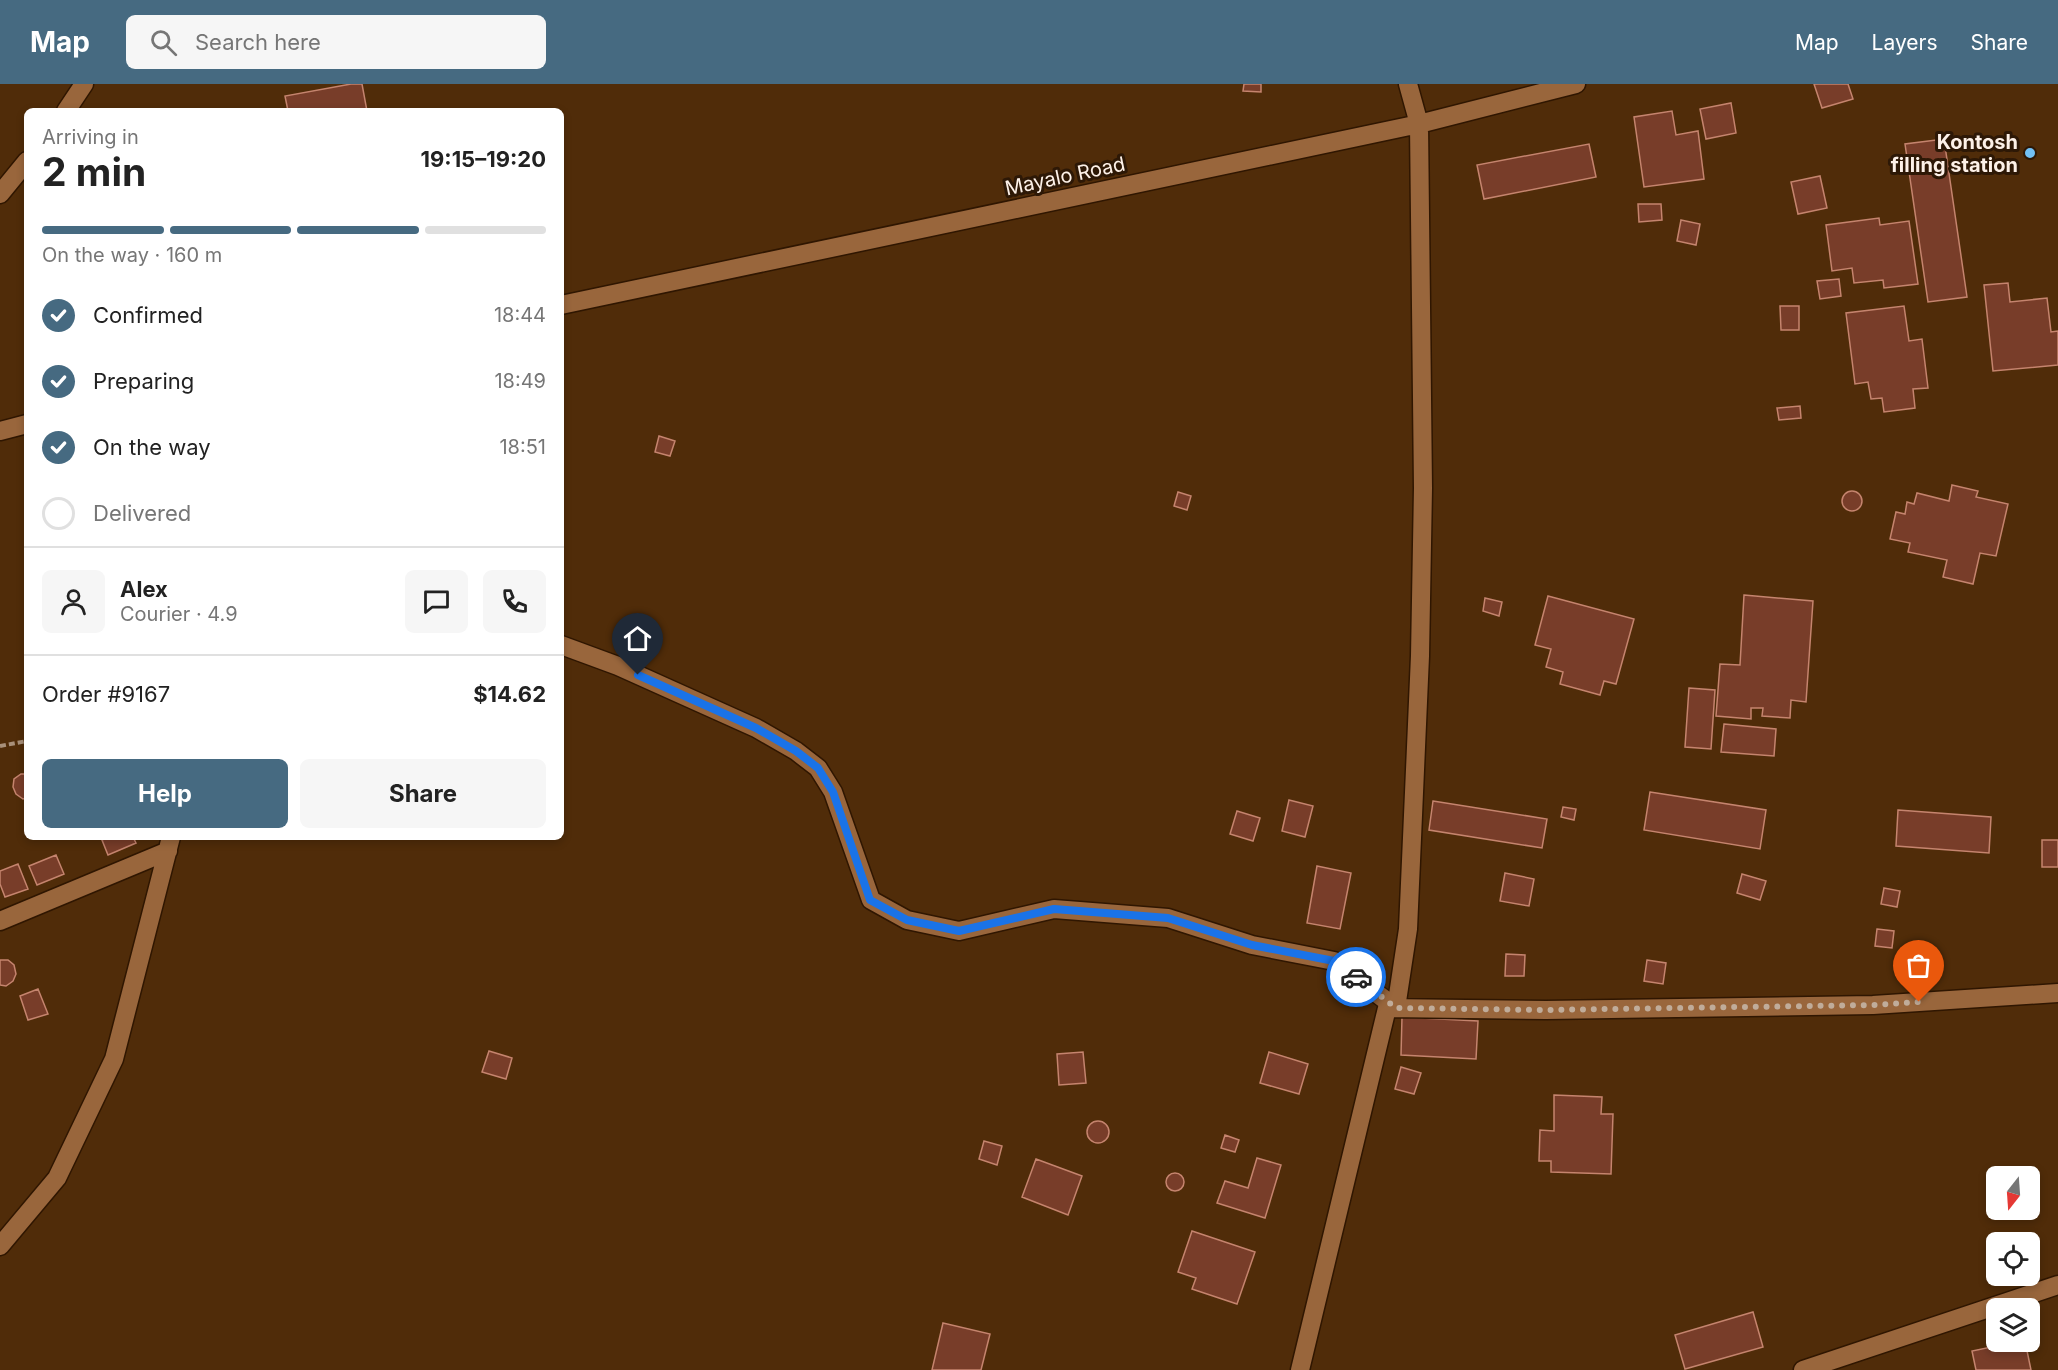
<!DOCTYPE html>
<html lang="en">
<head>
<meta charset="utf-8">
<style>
  body { margin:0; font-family:Inter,sans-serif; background:#f6f6f6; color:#222; height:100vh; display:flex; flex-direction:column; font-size:22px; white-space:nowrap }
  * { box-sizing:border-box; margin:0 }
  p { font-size:20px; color:#767676 }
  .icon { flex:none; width:33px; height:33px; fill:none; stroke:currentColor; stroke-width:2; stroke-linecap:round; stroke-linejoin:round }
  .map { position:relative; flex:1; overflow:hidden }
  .details { position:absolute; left:24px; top:24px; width:540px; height:732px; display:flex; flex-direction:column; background:#fff; border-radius:9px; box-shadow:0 3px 9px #0003 }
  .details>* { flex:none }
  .needle { width:39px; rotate:197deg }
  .controls { position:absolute; left:1986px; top:1082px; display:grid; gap:12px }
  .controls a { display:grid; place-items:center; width:54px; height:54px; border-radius:9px; background:#fff; box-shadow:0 3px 9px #0003; font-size:30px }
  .pin { position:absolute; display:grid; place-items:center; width:51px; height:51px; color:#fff; margin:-62px -26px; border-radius:50% 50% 50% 0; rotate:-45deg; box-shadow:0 0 6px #0007 }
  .pin .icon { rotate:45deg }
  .courier { position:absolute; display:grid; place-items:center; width:60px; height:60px; margin:-30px; border:4px solid #1a73e8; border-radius:50%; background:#fff; color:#222; box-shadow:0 2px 8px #0007 }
  .overview em { font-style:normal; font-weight:700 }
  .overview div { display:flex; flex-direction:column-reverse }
  .overview { display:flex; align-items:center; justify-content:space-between; height:102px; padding:0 18px }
  h1 { font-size:39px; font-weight:700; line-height:45px }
  .bar { display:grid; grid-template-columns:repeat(4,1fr); gap:9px 6px; align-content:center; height:72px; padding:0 18px }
  .bar i { height:8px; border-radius:4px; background:#e0e0e0 }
  .bar .selected { background:#466a81 }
  .bar p { grid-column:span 4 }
  .line { display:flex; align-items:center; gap:15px; padding:0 18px; border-top:2px solid #e0e0e0 }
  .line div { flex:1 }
  .round { display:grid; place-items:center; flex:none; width:63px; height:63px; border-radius:9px; background:#f6f6f6 }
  ol { padding:0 18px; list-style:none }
  li { display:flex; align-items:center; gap:18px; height:66px }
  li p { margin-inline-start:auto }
  li .icon { padding:6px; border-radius:50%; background:#466a81; color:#fff; stroke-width:4 }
  li:last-child { color:#767676 }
  li i { width:33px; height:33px; border:3px solid #e0e0e0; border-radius:50% }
  .action { display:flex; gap:12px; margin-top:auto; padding:12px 18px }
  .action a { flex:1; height:69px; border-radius:9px; background:#466a81; color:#fff; font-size:24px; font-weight:700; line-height:69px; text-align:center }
  .action a+a { background:#f6f6f6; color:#222 }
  header { display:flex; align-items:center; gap:36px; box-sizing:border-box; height:84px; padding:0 30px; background:#466a81; color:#fff }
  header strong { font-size:28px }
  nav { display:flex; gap:33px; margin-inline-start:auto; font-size:21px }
  .search { width:420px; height:54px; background:#f6f6f6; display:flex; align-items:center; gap:15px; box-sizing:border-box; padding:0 21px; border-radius:9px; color:#767676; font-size:22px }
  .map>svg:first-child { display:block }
  .building { fill:#783d29; stroke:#c5846e; stroke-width:1.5 }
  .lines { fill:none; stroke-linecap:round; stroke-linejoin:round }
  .minor-casing { stroke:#2f1601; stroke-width:21 }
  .path { stroke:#a8907a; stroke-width:4; stroke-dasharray:6 3; stroke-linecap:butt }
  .minor { stroke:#99663c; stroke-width:18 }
  .done { stroke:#c0ac9a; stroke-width:6; stroke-dasharray:0 10.8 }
  .route { stroke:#1a73e8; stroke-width:8 }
  .poi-dot { fill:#72c1f5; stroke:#2d1806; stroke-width:2 }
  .labels { text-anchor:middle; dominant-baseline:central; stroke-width:6; stroke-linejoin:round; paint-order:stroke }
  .poi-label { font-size:20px; font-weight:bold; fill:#fdf1e8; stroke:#2d1806; text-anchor:end }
  .street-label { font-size:20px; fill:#fdf1e8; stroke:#2d1806 }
</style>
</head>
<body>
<header>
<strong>Map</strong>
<div class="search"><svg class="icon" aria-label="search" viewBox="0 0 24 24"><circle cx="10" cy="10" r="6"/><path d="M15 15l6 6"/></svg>Search here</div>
<nav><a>Map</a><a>Layers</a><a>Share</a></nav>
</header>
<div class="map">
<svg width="2058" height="1286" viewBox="0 0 2058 1286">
  <rect width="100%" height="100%" fill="#502c09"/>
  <path class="building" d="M351,0H362L367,27H288L285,12Z
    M1244,0H1261V8L1243,7Z
    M1814,0H1848L1853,15L1822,24Z
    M1731,19L1736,49L1706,55L1700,25Z
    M1672,27L1676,51L1698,47L1704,95L1644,103L1634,33Z
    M1944,55L1967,213L1928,218L1905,60Z
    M1589,60L1596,93L1484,115L1477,81Z
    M1820,92L1827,124L1798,130L1791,98Z
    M1638,120H1661L1662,136L1639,138Z
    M1879,134L1880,141L1909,137L1918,200L1884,204L1883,196L1854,199L1852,184L1832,187L1826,141Z
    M1681,136L1700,140L1696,161L1677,157Z
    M1839,195L1841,212L1820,215L1817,197Z
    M2008,199L2010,218L2047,214L2051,248L2058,247V281L1993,287L1984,201Z
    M1780,222H1799V246H1781Z
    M1904,222L1909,257L1922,255L1928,304L1913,305L1915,324L1884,328L1882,314L1871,315L1868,298L1855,300L1846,229Z
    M1800,322L1801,334L1779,336L1777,324Z
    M659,352L675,357L670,372L655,368Z
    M1952,401L1978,407L1976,413L2008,420L1996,472L1980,469L1973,500L1943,493L1947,476L1908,468L1910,459L1890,455L1896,428L1905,430L1907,418L1914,420L1917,409L1949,417Z
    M1842 417a10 10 0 1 1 20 0a10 10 0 1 1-20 0Z
    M1178,408L1191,412L1187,426L1174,422Z
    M1744,511L1813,517L1806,618L1791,616L1790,634L1762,632L1763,624H1751V635L1716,632L1720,580L1740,581Z
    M1548,512L1634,535L1616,600L1604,597L1600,611L1560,600L1563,588L1546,583L1551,565L1535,561Z
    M1485,514L1502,518L1499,532L1483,527Z
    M1689,604L1715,606L1711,665L1685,663Z
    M1724,640L1776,645L1774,672L1721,668Z
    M21,690H27V714L23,715L16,710L13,703L14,695Z
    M1650,708L1766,726L1760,765L1644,746Z
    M1289,716L1313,722L1305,753L1282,747Z
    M1433,717L1547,735L1542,764L1429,746Z
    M1563,723L1576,725L1574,736L1561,733Z
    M1898,726L1991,733L1989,769L1896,762Z
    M1237,727L1260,734L1253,757L1230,750Z
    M108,753H133L136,759L108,771L102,756Z
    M2042,756H2058V783H2042Z
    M56,771L64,790L37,801L29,782Z
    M18,780L28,805L5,813L0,800V787Z
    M1317,782L1351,789L1340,845L1307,839Z
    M1505,789L1534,795L1529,822L1500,817Z
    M1742,790L1766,797L1760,816L1737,809Z
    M1884,804L1900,807L1897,823L1881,820Z
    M1877,845L1894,847L1892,864L1875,862Z
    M1506,870L1525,871L1524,892H1505Z
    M0,876H8L14,881L16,890L13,897L6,902L0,901Z
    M1647,876L1666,879L1663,900L1644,897Z
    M38,905L48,930L28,936L20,912Z
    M1402,933L1478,937L1476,975L1401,971Z
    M489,967L512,974L506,995L482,988Z
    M1083,968L1086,999L1059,1001L1057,970Z
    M1269,968L1308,980L1299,1010L1260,999Z
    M1401,983L1421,989L1414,1010L1395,1005Z
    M1554,1011L1602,1013L1601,1030H1613L1611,1090L1551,1088V1077H1539L1540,1046L1554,1047Z
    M1087 1048a11 11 0 1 1 22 0a11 11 0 1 1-22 0Z
    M1225,1051L1239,1056L1235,1068L1221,1064Z
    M984,1057L1002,1062L997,1081L979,1075Z
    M1257,1074L1281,1081L1265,1134L1217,1119L1225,1097L1248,1104Z
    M1036,1075L1082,1092L1068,1131L1022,1113Z
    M1166 1098a9 9 0 1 1 18 0a9 9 0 1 1-18 0Z
    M1192,1147L1255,1168L1237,1220L1192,1205L1196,1194L1178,1188Z
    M1753,1228L1763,1263L1685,1285L1675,1251Z
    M943,1239L990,1250L981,1286H932Z
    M2020,1257H2025L2031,1286H1976L1972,1267Z"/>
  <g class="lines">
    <defs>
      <path id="minor" d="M66,27L84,0
        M0,110L27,77
        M561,221L1419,40L1576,0
        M0,347L27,340
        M561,561L618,582L756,644L796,667L818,684L833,708L871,816L907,836L959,847L1054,825L1168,834L1252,861L1334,877L1396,924L1408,845L1420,572L1423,404L1419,40L1408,0
        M0,837L168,767
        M0,1162L57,1094L114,975L171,753
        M1300,1286L1387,924L1546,926L1873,921L2058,909
        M1803,1286L2058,1201"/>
    </defs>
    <use href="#minor" class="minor-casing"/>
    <path class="path" d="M0,662L27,657"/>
    <use href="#minor" class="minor"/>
  </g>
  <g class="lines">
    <path class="done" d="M1356,893L1396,924L1546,926L1873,921L1919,918"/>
    <path class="route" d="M638,591L756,644L796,667L818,684L833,708L870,816L907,836L959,847L1054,825L1168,834L1252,861L1334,877L1356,893"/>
  </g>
  <circle class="poi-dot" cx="2030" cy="69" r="6"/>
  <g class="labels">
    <g class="poi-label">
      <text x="2018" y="58">Kontosh<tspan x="2018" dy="23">filling station</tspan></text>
    </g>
    <g class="street-label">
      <text transform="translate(1065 92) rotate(-12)">Mayalo Road</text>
    </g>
  </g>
</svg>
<div class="controls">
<a><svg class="needle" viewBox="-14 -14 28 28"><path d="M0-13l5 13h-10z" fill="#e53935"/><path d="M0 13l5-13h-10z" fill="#767676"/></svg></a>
<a><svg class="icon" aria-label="locate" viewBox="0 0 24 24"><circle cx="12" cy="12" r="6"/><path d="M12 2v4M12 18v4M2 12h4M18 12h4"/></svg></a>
<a><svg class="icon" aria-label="layers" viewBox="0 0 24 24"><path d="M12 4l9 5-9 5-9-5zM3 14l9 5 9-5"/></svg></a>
</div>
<div class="pin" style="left:1919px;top:918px;background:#ea580c"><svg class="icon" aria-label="bag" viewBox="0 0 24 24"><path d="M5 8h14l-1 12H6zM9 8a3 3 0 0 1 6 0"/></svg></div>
<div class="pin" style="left:638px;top:591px;background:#1f2937"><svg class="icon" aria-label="home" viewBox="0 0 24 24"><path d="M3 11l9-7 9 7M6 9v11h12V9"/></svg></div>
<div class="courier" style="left:1356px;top:893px"><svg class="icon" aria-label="car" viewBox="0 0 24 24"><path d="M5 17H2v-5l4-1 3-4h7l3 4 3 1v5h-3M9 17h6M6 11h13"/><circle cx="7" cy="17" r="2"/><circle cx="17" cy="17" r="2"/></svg></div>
<section class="details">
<div class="overview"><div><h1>2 min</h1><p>Arriving in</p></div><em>19:15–19:20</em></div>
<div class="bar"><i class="selected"></i><i class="selected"></i><i class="selected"></i><i></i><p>On the way · 160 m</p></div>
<ol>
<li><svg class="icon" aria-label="check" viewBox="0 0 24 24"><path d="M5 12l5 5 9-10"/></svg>Confirmed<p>18:44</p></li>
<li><svg class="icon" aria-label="check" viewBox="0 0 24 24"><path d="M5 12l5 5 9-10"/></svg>Preparing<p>18:49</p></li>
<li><svg class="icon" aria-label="check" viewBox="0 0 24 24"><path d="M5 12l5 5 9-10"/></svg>On the way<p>18:51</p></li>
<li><i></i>Delivered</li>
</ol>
<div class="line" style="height:108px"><a class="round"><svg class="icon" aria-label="person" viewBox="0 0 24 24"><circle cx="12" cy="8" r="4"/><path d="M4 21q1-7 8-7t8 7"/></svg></a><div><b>Alex</b><p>Courier · 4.9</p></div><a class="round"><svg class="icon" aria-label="chat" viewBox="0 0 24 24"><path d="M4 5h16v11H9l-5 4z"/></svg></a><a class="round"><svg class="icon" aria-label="phone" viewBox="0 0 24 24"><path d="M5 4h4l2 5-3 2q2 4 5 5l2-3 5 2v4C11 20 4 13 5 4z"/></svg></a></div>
<div class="line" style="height:78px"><div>Order #9167</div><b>$14.62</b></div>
<div class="action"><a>Help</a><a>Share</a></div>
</section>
</div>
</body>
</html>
